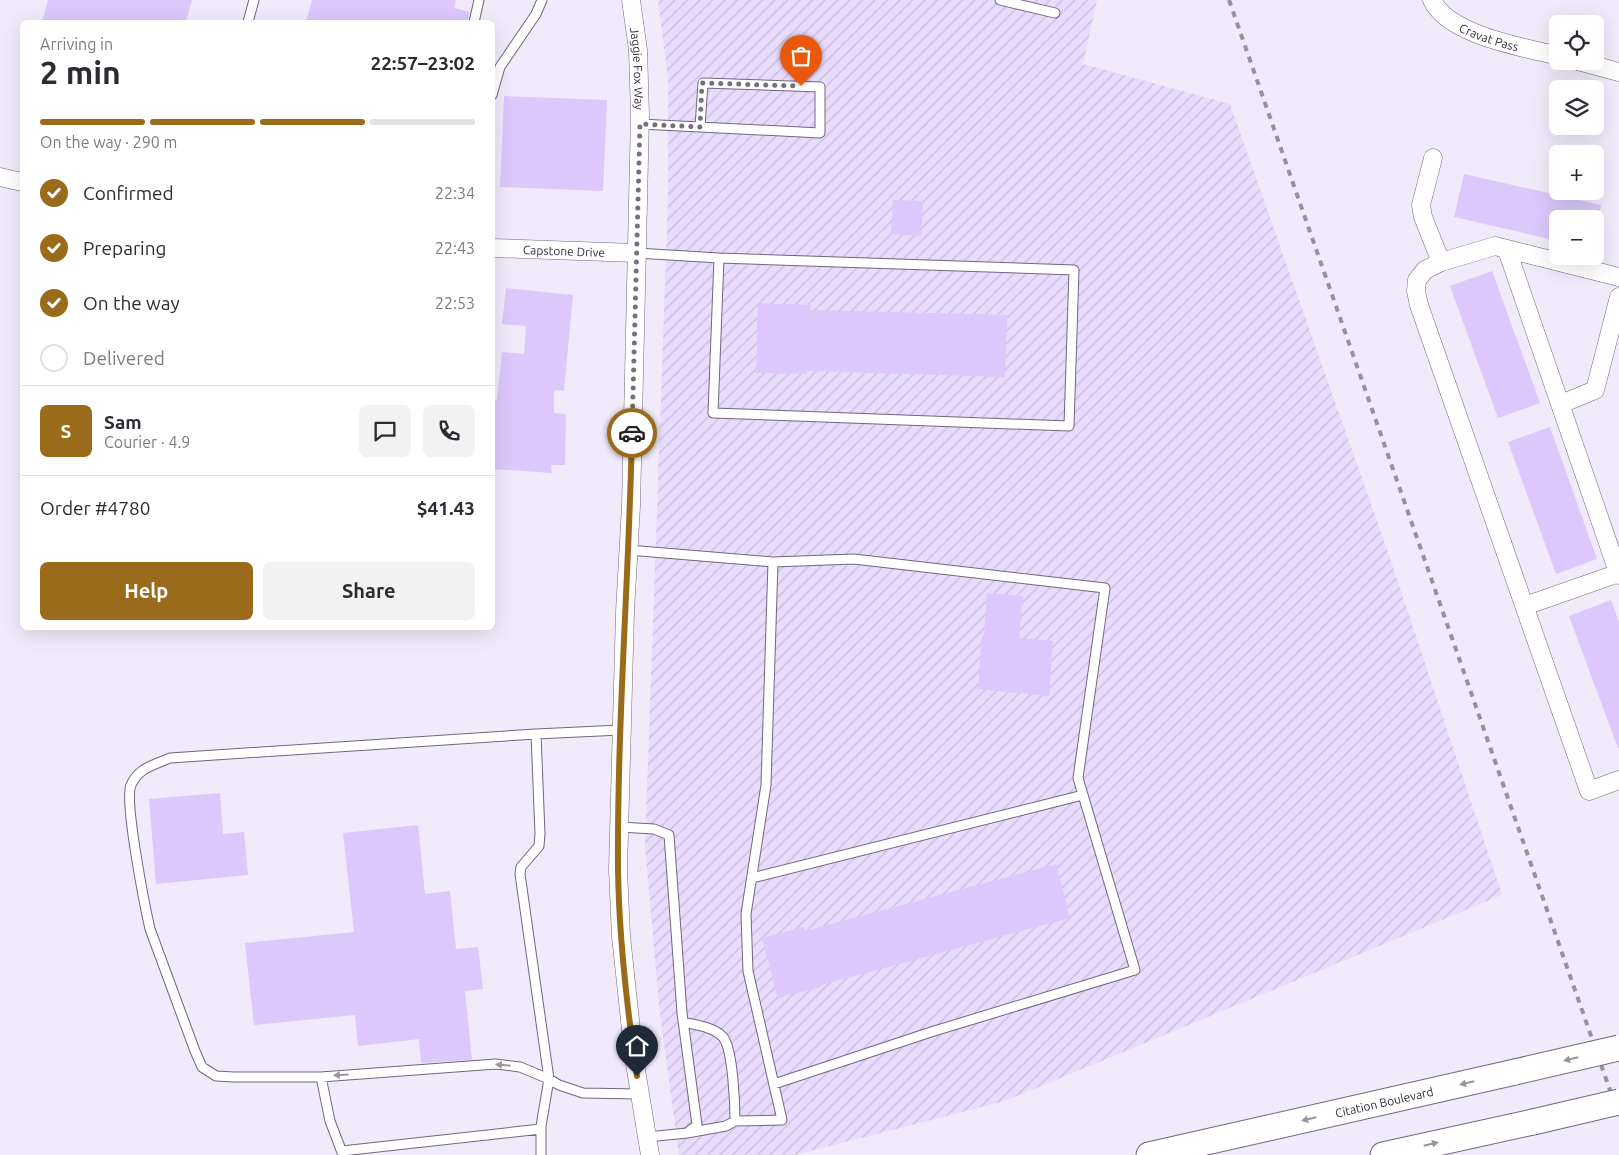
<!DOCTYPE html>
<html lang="en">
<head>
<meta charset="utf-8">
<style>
  body { margin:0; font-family:Ubuntu,sans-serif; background:#f2f2f3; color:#2b2b33; height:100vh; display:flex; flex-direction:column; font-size:19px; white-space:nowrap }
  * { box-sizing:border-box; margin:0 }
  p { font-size:16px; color:#7c7c81 }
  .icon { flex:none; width:28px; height:28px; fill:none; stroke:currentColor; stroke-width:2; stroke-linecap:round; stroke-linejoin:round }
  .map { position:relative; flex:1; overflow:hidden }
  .panel { position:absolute; left:20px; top:20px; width:475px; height:610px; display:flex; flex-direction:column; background:#fff; border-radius:8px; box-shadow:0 5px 20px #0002 }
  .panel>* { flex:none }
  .buttons { position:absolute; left:1549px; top:15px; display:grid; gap:10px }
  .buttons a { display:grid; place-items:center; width:55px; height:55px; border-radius:8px; background:#fff; box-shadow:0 5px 20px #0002; font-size:25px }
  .pin { position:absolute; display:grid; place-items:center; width:42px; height:42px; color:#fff; margin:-51px -21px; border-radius:50% 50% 50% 0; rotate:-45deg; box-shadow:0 0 5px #0007 }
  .pin .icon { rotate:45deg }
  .courier { position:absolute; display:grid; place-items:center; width:50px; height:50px; margin:-25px; border:4px solid #996b1b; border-radius:50%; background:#fff; color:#222; box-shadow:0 1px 6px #0007 }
  .overview em { font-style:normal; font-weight:600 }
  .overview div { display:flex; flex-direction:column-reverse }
  .overview { display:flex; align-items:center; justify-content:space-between; height:85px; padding:0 20px }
  h1 { font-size:32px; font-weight:600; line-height:38px }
  .bar { display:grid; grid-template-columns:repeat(4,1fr); gap:8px 5px; align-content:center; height:60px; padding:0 20px }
  .bar i { height:6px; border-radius:4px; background:#e1e1e2 }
  .bar .current { background:#996b1b }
  .bar p { grid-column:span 4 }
  .line { display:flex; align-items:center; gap:12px; padding:0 20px; border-top:1px solid #e1e1e2 }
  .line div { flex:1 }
  .round { display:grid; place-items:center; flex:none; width:52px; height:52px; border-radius:8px; background:#f2f2f3 }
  ol { padding:0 20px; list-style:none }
  li { display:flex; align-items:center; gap:15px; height:55px }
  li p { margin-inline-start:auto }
  li .icon { padding:5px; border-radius:50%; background:#996b1b; color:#fff; stroke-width:4 }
  li:last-child { color:#7c7c81 }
  li i { width:28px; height:28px; border:2px solid #e1e1e2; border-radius:50% }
  .primary-button { display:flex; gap:10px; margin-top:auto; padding:10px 20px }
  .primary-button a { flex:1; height:58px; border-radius:8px; background:#996b1b; color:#fff; font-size:20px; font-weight:600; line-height:58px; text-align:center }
  .primary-button a+a { background:#f2f2f3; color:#2b2b33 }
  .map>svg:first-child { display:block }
  .industrial { fill:url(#industrial-furrows) }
  .building { fill:#dcc8fc }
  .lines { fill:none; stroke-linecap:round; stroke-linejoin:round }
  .lane-casing { stroke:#70677f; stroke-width:11 }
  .street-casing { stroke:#70677f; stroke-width:19 }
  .secondary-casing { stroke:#70677f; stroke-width:27 }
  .lane { stroke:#fff; stroke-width:9 }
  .street { stroke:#fff; stroke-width:18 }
  .secondary { stroke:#fff; stroke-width:25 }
  .rail { stroke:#96919e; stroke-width:4; stroke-dasharray:6 6; stroke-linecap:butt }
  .secondary-bridge-casing { stroke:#70677f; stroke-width:27; stroke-linecap:butt }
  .secondary-bridge { stroke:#fff; stroke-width:25 }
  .oneway { fill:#98969c }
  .done { stroke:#74707c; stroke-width:5; stroke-dasharray:0 9 }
  .route { stroke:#996b1b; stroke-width:6 }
  .labels { text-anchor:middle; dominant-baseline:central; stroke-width:4.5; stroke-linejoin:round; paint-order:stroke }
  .street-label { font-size:12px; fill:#322e38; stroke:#fbfbfb }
</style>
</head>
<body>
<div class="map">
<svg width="1619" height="1155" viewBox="0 0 1619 1155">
  <defs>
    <pattern id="industrial-furrows" width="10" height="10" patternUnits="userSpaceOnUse" patternTransform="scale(1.25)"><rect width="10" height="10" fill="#e8dbfe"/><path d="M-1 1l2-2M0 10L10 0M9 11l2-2" fill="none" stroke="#c7bcda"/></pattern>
  </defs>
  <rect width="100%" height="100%" fill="#f0eafb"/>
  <path class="industrial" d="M658,0H1097L1083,64L1230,104L1390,558L1502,895L1005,1101L795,1155H679L659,1006L645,846L668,199V79Z"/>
  <path class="building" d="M48,0H192L186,22H42Z
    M312,0H456L454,8L470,12L467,22H306Z
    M504,96L607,100L603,191L500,187Z
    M1464,174L1601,205L1598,219H1558V241L1454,217Z
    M893,200L923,201L921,236L891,234Z
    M1492,271L1540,403L1498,418L1450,286Z
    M506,288L573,295L564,391L554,390V413L566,414L565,465H551L552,473L492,469V399L497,400L502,352L524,354L526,326L502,324Z
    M758,303L811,305L810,310L1007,315L1005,377L807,371V374L756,373Z
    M1550,427L1597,559L1556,574L1508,442Z
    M987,593L1023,596L1019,638L1053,641L1049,696L978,689L982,636H984Z
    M1611,600L1619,622V748H1618L1569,616Z
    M220,793L223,834L244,832L248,875L156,884L149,799Z
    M418,825L425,894L450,891L456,949L478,947L483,989L465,991L472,1060L421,1063L419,1039L358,1046L355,1015L254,1025L245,943L354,932L343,833Z
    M1056,864L1070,918L821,985L820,987L778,998L762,938L804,927L805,931Z"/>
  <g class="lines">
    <defs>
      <path id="lane" d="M1000,0L1055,13
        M248,22L254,0
        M474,22L479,0
        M492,95L500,67L536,14L542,0
        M640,124L820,133V87L703,83L700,127
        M636,253L719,258
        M719,258L1074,270L1069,426L713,413Z
        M628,550L773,562L766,785L746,914L748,971L782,1120L735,1121
        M773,562L854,559L1105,588L1078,778L1135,970L931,1032L774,1084
        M621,730L536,734L170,758C154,765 138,768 131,785C124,801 145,907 150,929L195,1051L202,1067L216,1076L234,1077H321L496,1064L520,1067L549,1079L559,1085L583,1093L639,1094
        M536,734L540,834L539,846L521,867L520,874L549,1079L541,1126V1155
        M619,827L654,829L669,835L682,1013L697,1125L687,1133L647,1137
        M752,878L1083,795
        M683,1022C695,1025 714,1027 723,1037C733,1049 735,1105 735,1121L726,1126L687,1133
        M321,1077L330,1121L343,1155
        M342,1151L541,1129"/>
      <g id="street">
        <path id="s1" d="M631,0L638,50L640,115L631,506L625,612L618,870L621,936L634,1058L650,1155"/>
        <path id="s2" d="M1432,0C1448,35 1523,47 1558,56"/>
        <path d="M1578,61L1619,72"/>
        <path d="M1433,158L1421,205L1423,217L1441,262"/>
        <path d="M0,177L22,182"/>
        <path id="s3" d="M492,248L636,253"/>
        <path d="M1507,250L1619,575"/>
        <path d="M1619,277L1495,246L1441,262L1425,270L1417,280L1416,291L1419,305L1589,791L1619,780"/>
        <path d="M1561,404L1595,390L1619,297"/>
        <path d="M1525,606L1619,573"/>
      </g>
      <g id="secondary">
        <path id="s4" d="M1149,1155L1515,1072"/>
        <path d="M1383,1155L1533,1122"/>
      </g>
    </defs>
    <use href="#lane" class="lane-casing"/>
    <use href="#street" class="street-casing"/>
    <use href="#secondary" class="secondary-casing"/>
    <use href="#lane" class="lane"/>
    <use href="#street" class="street"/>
    <use href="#secondary" class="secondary"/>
    <path class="rail" d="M1229,0L1619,1116"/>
    <defs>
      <path id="secondary-bridge" d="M1515,1072L1619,1048
        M1533,1122L1619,1102"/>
    </defs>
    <use href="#secondary-bridge" class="secondary-bridge-casing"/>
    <use href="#secondary-bridge" class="secondary-bridge"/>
  </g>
  <defs><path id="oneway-solid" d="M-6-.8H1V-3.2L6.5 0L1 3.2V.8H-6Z" transform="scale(1.25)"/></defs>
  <g class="oneway">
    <use href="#oneway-solid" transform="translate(1571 1059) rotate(167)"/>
    <use href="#oneway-solid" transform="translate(503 1065) rotate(-175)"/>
    <use href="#oneway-solid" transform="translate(341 1075) rotate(176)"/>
    <use href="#oneway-solid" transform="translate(1467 1083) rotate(167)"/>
    <use href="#oneway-solid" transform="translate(1309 1119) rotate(167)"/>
    <use href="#oneway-solid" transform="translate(1431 1144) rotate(-13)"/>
  </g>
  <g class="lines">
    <path class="done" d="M632,433L640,124L700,127L702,83L801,86"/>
    <path class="route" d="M632,433C629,578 617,723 618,869C619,938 627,1008 637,1076"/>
  </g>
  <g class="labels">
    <g class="street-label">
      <text stroke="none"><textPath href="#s2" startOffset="70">Cravat Pass</textPath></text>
      <text stroke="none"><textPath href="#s1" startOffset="69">Jaggie Fox Way</textPath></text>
      <text stroke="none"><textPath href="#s3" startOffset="72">Capstone Drive</textPath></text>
      <text stroke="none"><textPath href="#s4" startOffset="241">Citation Boulevard</textPath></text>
    </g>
  </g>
</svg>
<div class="buttons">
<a><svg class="icon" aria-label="locate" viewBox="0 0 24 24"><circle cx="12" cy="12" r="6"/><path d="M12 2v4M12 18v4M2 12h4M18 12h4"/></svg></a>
<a><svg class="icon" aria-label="layers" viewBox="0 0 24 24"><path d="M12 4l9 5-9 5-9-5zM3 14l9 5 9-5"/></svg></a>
<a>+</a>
<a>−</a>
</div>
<div class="pin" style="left:801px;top:86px;background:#ea580c"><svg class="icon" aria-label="bag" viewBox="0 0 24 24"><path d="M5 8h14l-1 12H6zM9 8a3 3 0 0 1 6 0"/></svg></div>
<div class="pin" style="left:637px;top:1076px;background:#1f2937"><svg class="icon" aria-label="home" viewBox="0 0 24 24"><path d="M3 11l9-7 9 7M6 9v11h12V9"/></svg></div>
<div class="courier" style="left:632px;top:433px"><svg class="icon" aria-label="car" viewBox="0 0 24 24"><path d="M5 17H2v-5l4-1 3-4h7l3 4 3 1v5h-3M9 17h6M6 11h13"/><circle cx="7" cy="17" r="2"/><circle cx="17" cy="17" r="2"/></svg></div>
<section class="panel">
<div class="overview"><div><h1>2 min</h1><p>Arriving in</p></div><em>22:57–23:02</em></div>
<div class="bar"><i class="current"></i><i class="current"></i><i class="current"></i><i></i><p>On the way · 290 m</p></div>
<ol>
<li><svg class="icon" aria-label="check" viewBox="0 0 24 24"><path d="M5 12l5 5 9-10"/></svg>Confirmed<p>22:34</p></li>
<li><svg class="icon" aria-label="check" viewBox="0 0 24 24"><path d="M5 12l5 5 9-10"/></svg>Preparing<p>22:43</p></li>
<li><svg class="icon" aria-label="check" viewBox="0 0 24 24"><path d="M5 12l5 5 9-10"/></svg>On the way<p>22:53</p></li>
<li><i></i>Delivered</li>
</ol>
<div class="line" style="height:90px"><b class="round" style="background:#996b1b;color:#fff">S</b><div><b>Sam</b><p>Courier · 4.9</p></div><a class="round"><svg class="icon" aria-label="chat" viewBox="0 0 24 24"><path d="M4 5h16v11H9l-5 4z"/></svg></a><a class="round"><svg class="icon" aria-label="phone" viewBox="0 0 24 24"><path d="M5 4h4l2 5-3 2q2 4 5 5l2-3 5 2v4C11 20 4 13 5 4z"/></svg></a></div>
<div class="line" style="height:65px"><div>Order #4780</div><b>$41.43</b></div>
<div class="primary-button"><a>Help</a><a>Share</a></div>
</section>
</div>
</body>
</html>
